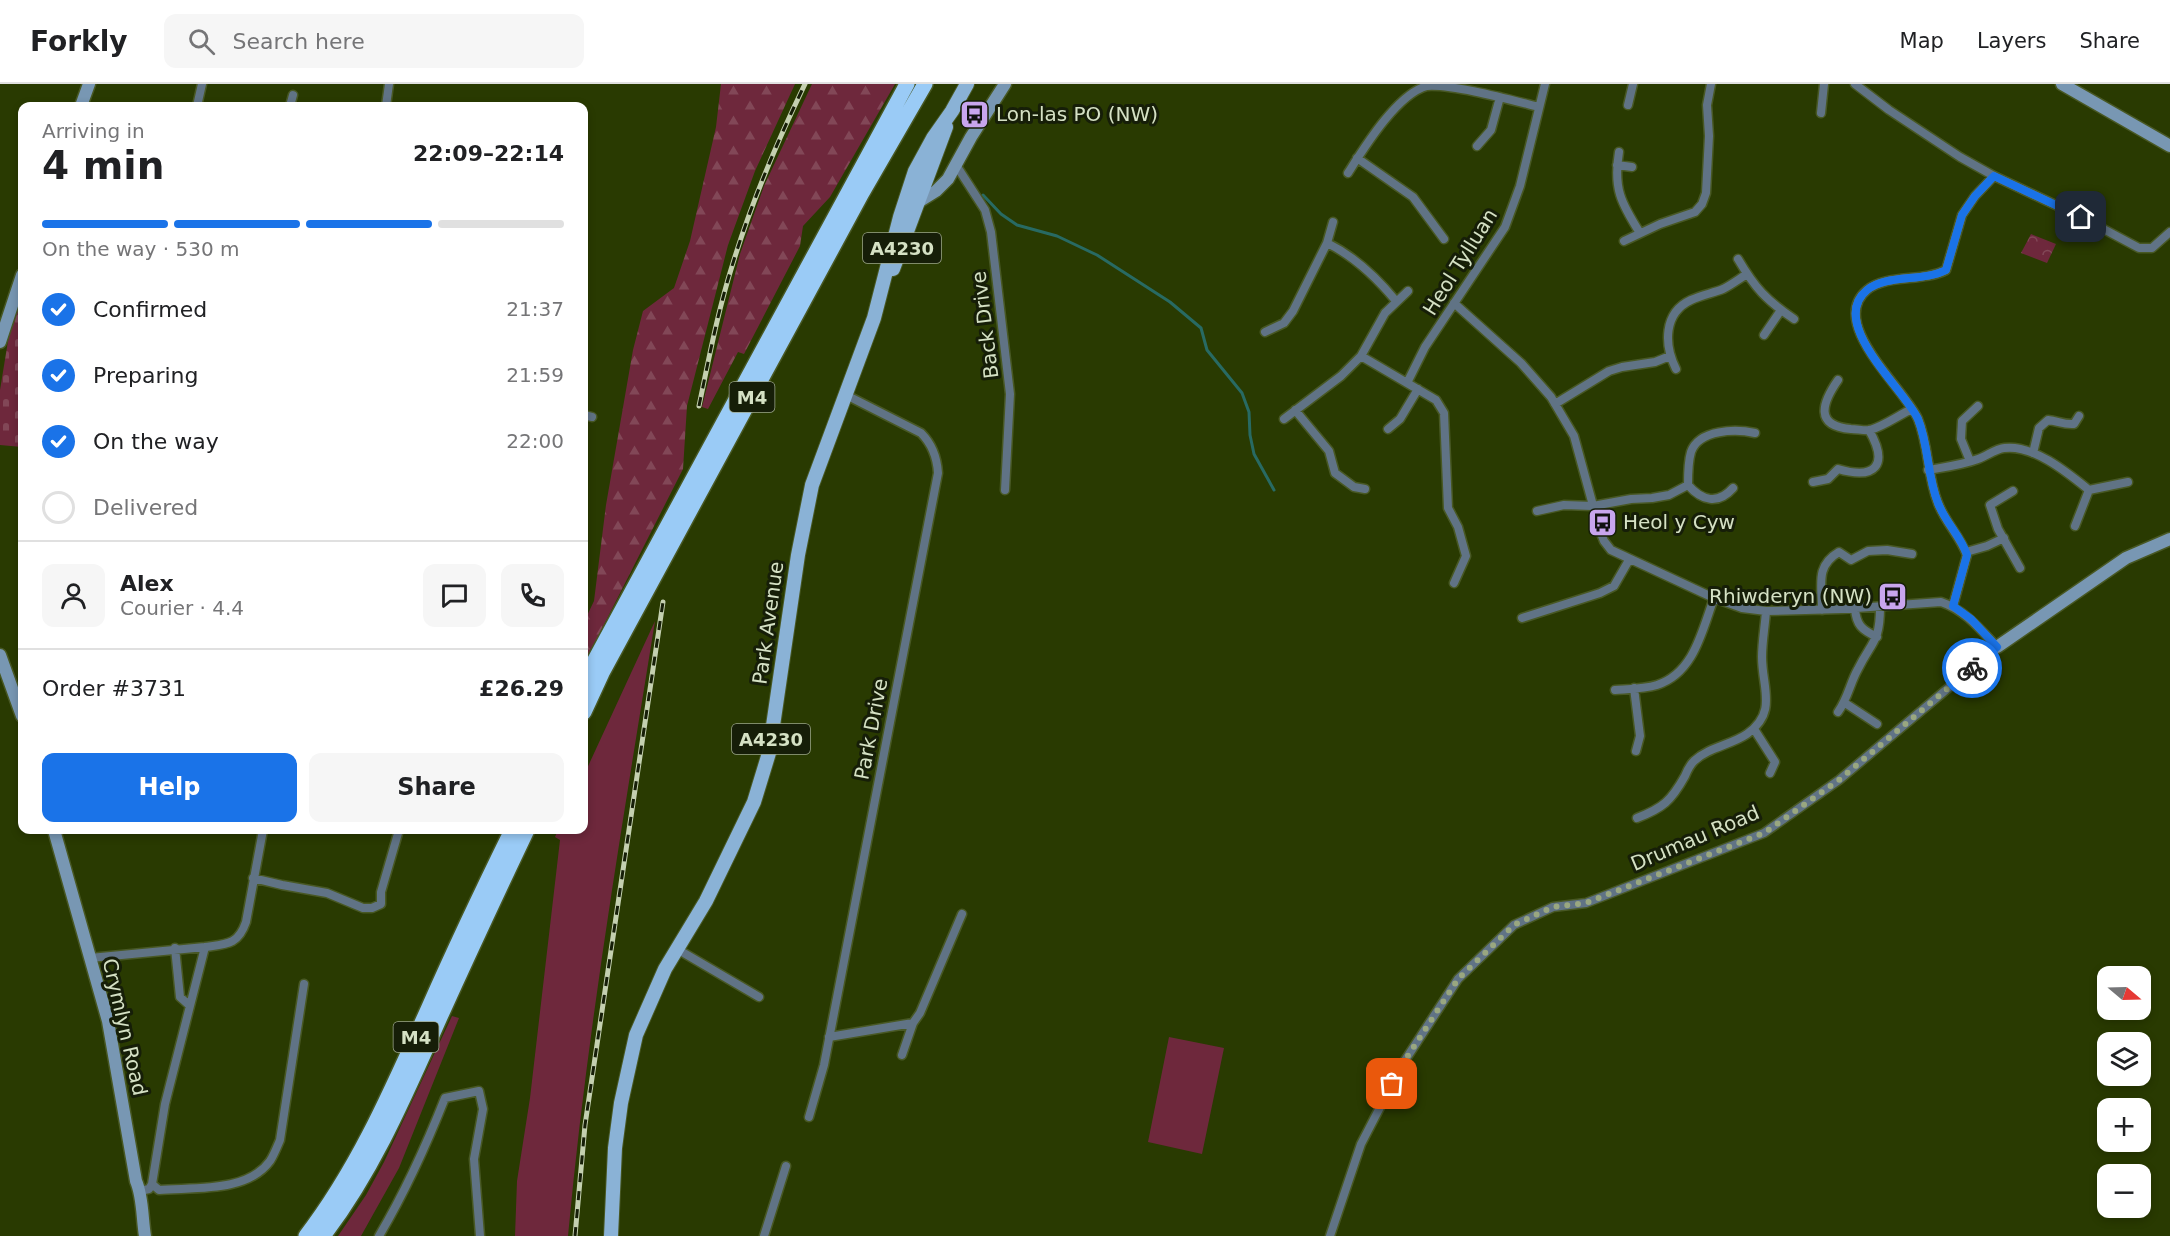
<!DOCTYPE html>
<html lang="en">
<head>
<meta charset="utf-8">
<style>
  body { margin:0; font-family:"DejaVu Sans",sans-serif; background:#f6f6f6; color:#202124; height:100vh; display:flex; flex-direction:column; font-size:22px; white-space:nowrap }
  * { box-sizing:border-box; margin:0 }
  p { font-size:20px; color:#757577 }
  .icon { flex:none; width:33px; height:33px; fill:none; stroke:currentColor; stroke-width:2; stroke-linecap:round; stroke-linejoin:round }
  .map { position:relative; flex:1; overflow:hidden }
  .panel { position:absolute; left:18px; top:18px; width:570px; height:732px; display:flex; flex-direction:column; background:#fff; border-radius:12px; box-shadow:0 3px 9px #0003 }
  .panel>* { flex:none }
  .needle { width:39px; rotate:109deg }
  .controls { position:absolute; left:2097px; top:882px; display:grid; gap:12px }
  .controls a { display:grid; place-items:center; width:54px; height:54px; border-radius:12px; background:#fff; box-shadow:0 3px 9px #0003; font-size:30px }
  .pin { position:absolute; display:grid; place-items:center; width:51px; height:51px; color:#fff; margin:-26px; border-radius:12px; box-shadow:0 3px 9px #0006 }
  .courier { position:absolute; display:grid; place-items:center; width:60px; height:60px; margin:-30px; border:4px solid #1a73e8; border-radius:50%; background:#fff; color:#222; box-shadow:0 2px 8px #0007 }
  .summary em { font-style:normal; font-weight:800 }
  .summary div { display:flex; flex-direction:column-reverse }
  .summary { display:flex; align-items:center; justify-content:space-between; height:102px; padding:0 24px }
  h1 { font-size:39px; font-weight:800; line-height:45px }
  .bar { display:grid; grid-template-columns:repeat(4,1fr); gap:9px 6px; align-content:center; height:72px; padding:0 24px }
  .bar i { height:8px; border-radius:4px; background:#e0e0e0 }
  .bar .current { background:#1a73e8 }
  .bar p { grid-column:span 4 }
  .line { display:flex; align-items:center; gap:15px; padding:0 24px; border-top:2px solid #e0e0e0 }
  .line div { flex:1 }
  .round { display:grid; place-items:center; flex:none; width:63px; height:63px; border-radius:12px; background:#f6f6f6 }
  ol { padding:0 24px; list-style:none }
  li { display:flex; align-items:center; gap:18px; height:66px }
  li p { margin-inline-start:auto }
  li .icon { padding:6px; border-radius:50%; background:#1a73e8; color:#fff; stroke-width:4 }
  li:last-child { color:#757577 }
  li i { width:33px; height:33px; border:3px solid #e0e0e0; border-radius:50% }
  .primary-button { display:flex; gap:12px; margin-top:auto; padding:12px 24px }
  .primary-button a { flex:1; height:69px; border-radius:12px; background:#1a73e8; color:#fff; font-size:24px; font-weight:800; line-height:69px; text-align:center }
  .primary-button a+a { background:#f6f6f6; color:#202124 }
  header { display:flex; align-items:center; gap:36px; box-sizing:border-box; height:84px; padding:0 30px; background:#fff; border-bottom:2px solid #e0e0e0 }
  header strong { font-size:28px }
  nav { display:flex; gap:33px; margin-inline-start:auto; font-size:21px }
  .search { width:420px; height:54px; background:#f6f6f6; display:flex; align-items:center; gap:15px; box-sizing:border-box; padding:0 21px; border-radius:12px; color:#757577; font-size:22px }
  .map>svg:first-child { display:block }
  .grass { fill:#6e283c }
  .forest { fill:url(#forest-firs) }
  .cemetery { fill:url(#cemetery-stones) }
  .park { fill:url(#park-crowns) }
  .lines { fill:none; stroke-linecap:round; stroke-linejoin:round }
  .stream { stroke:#286a63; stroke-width:3 }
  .street-casing { stroke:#485824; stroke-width:11 }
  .secondary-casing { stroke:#485824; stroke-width:15 }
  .primary-casing { stroke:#485824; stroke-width:16 }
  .highway-casing { stroke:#485824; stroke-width:18 }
  .street { stroke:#607385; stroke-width:8 }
  .secondary { stroke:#7897b3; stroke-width:12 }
  .primary { stroke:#8ab2d6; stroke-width:14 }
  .highway { stroke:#9acbf6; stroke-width:15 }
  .rail-casing { stroke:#c4d0b0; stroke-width:5 }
  .rail { stroke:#161e08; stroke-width:3; stroke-dasharray:9; stroke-linecap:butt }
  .done { stroke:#99a780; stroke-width:6; stroke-dasharray:0 10.8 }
  .route { stroke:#1a73e8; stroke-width:8 }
  .labels { text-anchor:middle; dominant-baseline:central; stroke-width:6; stroke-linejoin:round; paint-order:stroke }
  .shield { fill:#161e08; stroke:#9ca68c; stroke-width:1.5 }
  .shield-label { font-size:18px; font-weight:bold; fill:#d5e1c4 }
  .poi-label { font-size:20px; fill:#d5e1c4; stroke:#161e08; text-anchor:start }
  .street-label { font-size:20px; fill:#d5e1c4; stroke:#161e08 }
</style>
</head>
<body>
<header>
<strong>Forkly</strong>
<div class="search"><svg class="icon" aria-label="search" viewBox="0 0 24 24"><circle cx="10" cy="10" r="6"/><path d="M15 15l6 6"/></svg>Search here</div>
<nav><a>Map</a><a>Layers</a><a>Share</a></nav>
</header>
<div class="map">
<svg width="2170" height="1152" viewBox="0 0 2170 1152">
  <defs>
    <pattern id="forest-firs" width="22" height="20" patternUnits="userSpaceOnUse" patternTransform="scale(1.5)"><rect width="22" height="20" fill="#6e283c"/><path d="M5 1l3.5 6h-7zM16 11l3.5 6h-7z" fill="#824757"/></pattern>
    <pattern id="cemetery-stones" width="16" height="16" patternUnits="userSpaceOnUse" patternTransform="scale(1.5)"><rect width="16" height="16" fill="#6e283c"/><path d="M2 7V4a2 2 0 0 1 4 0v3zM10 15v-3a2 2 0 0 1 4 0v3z" fill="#824757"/></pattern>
    <pattern id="park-crowns" width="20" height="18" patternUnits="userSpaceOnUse" patternTransform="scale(1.5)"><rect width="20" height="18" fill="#6e283c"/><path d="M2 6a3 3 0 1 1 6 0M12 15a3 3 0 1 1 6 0" fill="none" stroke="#824757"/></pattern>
  </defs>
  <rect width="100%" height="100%" fill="#293a01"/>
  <path class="grass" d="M655,537C622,742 587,946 568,1152H515L517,1097L530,1014L560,756L555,753L558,746H584V691Z
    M452,932L459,934L399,1084L361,1152H338L366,1111L384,1078Z
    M1169,953L1224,964L1202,1070L1148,1058Z"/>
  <path class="forest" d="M721,0H795L755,87L728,161L687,322L683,385L584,580V538L594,517L606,421L633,266L643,227L674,204L690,157L716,43Z
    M812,0H895L830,113L803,142L800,162L744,270L738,268L708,325L702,323L740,170L764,102Z"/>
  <path class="cemetery" d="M22,208V363L0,361V306L10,245Z"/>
  <path class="park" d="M2031,150L2056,160L2047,179L2021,169Z"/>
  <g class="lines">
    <path class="stream" d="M983,111L1001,130L1017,141L1057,152L1097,171L1170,218L1201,244L1207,266L1242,309L1249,328L1250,351L1254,370L1274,406"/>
    <defs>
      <path id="street" d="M1855,0L1889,26L1960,73L1994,92L2081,133L2139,164H2152L2170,148
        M1628,21L1633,0
        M197,22L202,0
        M290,22L293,11
        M386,22L389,0
        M1821,29L1824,0
        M1477,62L1491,46L1500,13
        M1619,68C1613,104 1621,119 1640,149
        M1357,74L1413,113L1444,155
        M956,81L985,126L991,148L1010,310L1005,406
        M1617,81L1632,83
        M1348,89C1364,64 1397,10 1427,2C1453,0 1511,16 1539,23
        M1624,157L1660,140L1695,128L1702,120L1706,109L1709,52L1707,21L1711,0
        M1327,159C1354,172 1377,194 1396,217
        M1738,175C1755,204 1766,216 1794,235
        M1265,248L1284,239L1293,227L1327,159L1333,138
        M1764,251L1781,226
        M1361,272L1436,316L1444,329L1448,424L1458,443L1466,472L1454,499
        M1676,285C1664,261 1663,229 1691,216C1702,211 1713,209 1723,205C1731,201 1739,195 1747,190
        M1838,296C1822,319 1814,342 1851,345C1857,345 1865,347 1870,346C1884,342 1899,331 1912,325
        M1407,299L1425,263L1505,143L1520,102L1545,0
        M1555,320L1609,287L1622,283L1655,278L1670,272
        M1295,326L1329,367L1335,389L1354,403L1365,405
        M584,331L592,333
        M1284,335L1341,292L1361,272L1385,229L1408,207
        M1388,345L1400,335L1418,305
        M2033,369L2039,344L2048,336C2058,337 2064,341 2074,340L2079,332
        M1970,377L1961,355L1962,337L1978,322
        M1928,386C1945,383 1962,381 1978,375C1987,372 1995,365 2004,364C2033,360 2068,389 2089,406
        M1813,398L1828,395L1838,385C1876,396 1889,381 1869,346
        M1733,404C1718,421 1702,417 1688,401C1688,390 1688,378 1691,368C1699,345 1736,345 1755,349
        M2013,407L1990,421L1998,445L2020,484
        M1537,427L1564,421L1593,422L1631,415L1652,414L1669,411L1688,401
        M2075,442L2089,406L2128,398
        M1966,468L1987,462L2004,454
        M1953,522L1967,471C1960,452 1945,438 1938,419C1927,392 1929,362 1918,335C1904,304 1827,239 1867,206C1886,190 1923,198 1946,186L1962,131L1975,112L1994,92
        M1855,524C1856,541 1862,546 1877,553
        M1822,526C1822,501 1815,482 1839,468L1851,476L1868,467L1887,466L1912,470
        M1522,534L1600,509L1614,502L1629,476
        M1634,604L1640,652L1636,667
        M1615,606C1628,605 1644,605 1657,601C1694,589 1702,547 1714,514
        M1845,619L1877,640
        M1838,628C1848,614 1850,599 1858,585C1872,557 1880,558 1880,523
        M1754,645L1775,678L1770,689
        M1637,734C1663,724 1671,717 1685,692C1687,687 1690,681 1694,677C1709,663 1731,661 1747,650C1778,628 1762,604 1762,573C1762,558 1765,542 1766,527
        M253,794L282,801L327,809L363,824H372L381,820V808L399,746
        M205,863C227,860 238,861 246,838L263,746
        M175,864L180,913L189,921
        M677,865L759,913
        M90,874L205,863L165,1020L152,1100L149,1105L140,1107
        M829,953L913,939
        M902,971L913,939L920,929L962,830
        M809,1033L824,981L938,389C937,373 932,360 921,349L846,311
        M152,1100L159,1106C194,1103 247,1109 270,1077C274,1071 277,1063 280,1056L304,900
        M379,1152C405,1108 426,1062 445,1014L479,1007L483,1025L474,1075L480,1152
        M764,1152L786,1082
        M1330,1152L1361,1060L1402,981L1458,895L1514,841L1553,823L1586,819L1764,749L1839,696L1997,563C1980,545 1965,526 1941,518L1842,525L1766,527L1742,524L1714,514L1611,466L1604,457L1600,447L1574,352L1551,313L1521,279L1454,219"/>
      <path id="secondary" d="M2062,0L2170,62
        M81,22L89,0
        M920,117L936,107L948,95L971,53L1005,0
        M0,258L22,191
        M1997,563L2126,474L2170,455
        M0,571L22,632
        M54,746L108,937L136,1097C143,1113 142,1134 145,1152"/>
      <path id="primary" d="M893,185L946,43
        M611,1152L615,1064L621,1019L636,951L665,885L706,817L754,718L769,669L798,471L812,401L874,234L900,133L915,87L933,54L952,27L967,0"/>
      <path id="highway" d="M584,596L907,0
        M584,628L602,589L862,109L925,0
        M306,1152C359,1083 393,1003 429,923C455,864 483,805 512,746
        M323,1152C374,1086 407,1007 441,931C469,869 498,807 527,746"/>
    </defs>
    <use href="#street" class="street-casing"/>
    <use href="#secondary" class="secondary-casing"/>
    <use href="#primary" class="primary-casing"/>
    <use href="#highway" class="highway-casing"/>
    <use href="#street" class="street"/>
    <use href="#secondary" class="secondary"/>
    <use href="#primary" class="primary"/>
    <use href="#highway" class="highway"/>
    <defs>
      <path id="rail" d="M699,322C709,274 718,226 733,179C752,117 777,58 805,0
        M575,1152L585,1041L663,518"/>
    </defs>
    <use href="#rail" class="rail-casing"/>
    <use href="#rail" class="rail"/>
  </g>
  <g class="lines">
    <path class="done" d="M1392,1000L1402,981L1458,895L1514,841L1553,823L1586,819L1764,749L1839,696L1972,584"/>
    <path class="route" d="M1972,584L1997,563L1971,535L1953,522L1967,471C1961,452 1945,438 1938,419C1927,392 1929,362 1918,335C1904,305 1827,239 1867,206C1886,190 1923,198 1946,186L1962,131L1975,112L1994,92L2081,133"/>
  </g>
  <defs>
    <symbol id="bus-square" viewBox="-11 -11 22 22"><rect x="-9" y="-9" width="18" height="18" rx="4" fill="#c8a5ee" stroke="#161e08"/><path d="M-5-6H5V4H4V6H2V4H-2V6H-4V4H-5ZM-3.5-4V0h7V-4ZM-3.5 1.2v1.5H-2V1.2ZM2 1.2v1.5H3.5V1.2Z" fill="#111"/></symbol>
  </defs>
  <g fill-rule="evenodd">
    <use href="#bus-square" x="958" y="14" width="33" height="33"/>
    <use href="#bus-square" x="1586" y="422" width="33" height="33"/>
    <use href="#bus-square" x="1876" y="496" width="33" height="33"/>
  </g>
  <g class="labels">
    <g class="shield">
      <rect x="863" y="149" width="78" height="30" rx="4.5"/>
      <rect x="729.5" y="298" width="45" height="30" rx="4.5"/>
      <rect x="732" y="640" width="78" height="30" rx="4.5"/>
      <rect x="393.5" y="938" width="45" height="30" rx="4.5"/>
    </g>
    <g class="shield-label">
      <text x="902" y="164">A4230</text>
      <text x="752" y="313">M4</text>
      <text x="771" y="655">A4230</text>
      <text x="416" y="953">M4</text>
    </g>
    <g class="poi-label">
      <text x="996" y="30">Lon-las PO (NW)</text>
      <text x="1623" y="438">Heol y Cyw</text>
      <text x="1872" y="512" text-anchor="end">Rhiwderyn (NW)</text>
    </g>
    <g class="street-label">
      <text transform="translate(1460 178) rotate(-58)">Heol Tylluan</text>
      <text transform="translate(985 241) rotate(-97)">Back Drive</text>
      <text transform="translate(768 539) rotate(-82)">Park Avenue</text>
      <text transform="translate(871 645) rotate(-79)">Park Drive</text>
      <text transform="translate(1695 754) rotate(-23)">Drumau Road</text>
      <text transform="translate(125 943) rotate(77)">Crymlyn Road</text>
    </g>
  </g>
</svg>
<div class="controls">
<a><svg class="needle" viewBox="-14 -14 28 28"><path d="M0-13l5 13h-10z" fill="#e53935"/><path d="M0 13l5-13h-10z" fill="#757577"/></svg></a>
<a><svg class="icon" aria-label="layers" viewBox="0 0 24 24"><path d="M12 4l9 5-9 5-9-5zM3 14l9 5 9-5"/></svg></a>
<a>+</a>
<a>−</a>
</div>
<div class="pin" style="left:1392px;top:1000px;background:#ea580c"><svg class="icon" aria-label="bag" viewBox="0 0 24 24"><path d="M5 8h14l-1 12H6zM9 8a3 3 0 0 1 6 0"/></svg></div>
<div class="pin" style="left:2081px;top:133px;background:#1f2937"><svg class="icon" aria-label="home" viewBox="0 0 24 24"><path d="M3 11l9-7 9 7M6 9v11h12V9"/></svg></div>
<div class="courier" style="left:1972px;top:584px"><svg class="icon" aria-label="bike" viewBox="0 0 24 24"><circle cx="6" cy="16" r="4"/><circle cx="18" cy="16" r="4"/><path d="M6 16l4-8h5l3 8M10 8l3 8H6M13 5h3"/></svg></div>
<section class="panel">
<div class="summary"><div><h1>4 min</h1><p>Arriving in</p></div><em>22:09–22:14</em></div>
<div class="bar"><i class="current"></i><i class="current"></i><i class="current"></i><i></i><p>On the way · 530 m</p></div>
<ol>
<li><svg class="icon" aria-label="check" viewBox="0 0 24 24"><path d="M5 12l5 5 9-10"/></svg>Confirmed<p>21:37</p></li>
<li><svg class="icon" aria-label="check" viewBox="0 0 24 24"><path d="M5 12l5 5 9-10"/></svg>Preparing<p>21:59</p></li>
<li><svg class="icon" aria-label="check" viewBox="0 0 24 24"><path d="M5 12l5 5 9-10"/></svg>On the way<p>22:00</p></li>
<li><i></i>Delivered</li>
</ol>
<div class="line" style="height:108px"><a class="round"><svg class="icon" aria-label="person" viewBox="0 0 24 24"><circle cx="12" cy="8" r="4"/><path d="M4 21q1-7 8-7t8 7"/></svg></a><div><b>Alex</b><p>Courier · 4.4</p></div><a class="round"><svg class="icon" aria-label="chat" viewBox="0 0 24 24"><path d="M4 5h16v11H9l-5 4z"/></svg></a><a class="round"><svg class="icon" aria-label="phone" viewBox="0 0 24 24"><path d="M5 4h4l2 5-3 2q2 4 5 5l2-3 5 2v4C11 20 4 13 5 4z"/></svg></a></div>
<div class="line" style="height:78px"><div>Order #3731</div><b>£26.29</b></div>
<div class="primary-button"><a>Help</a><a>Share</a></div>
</section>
</div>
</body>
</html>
